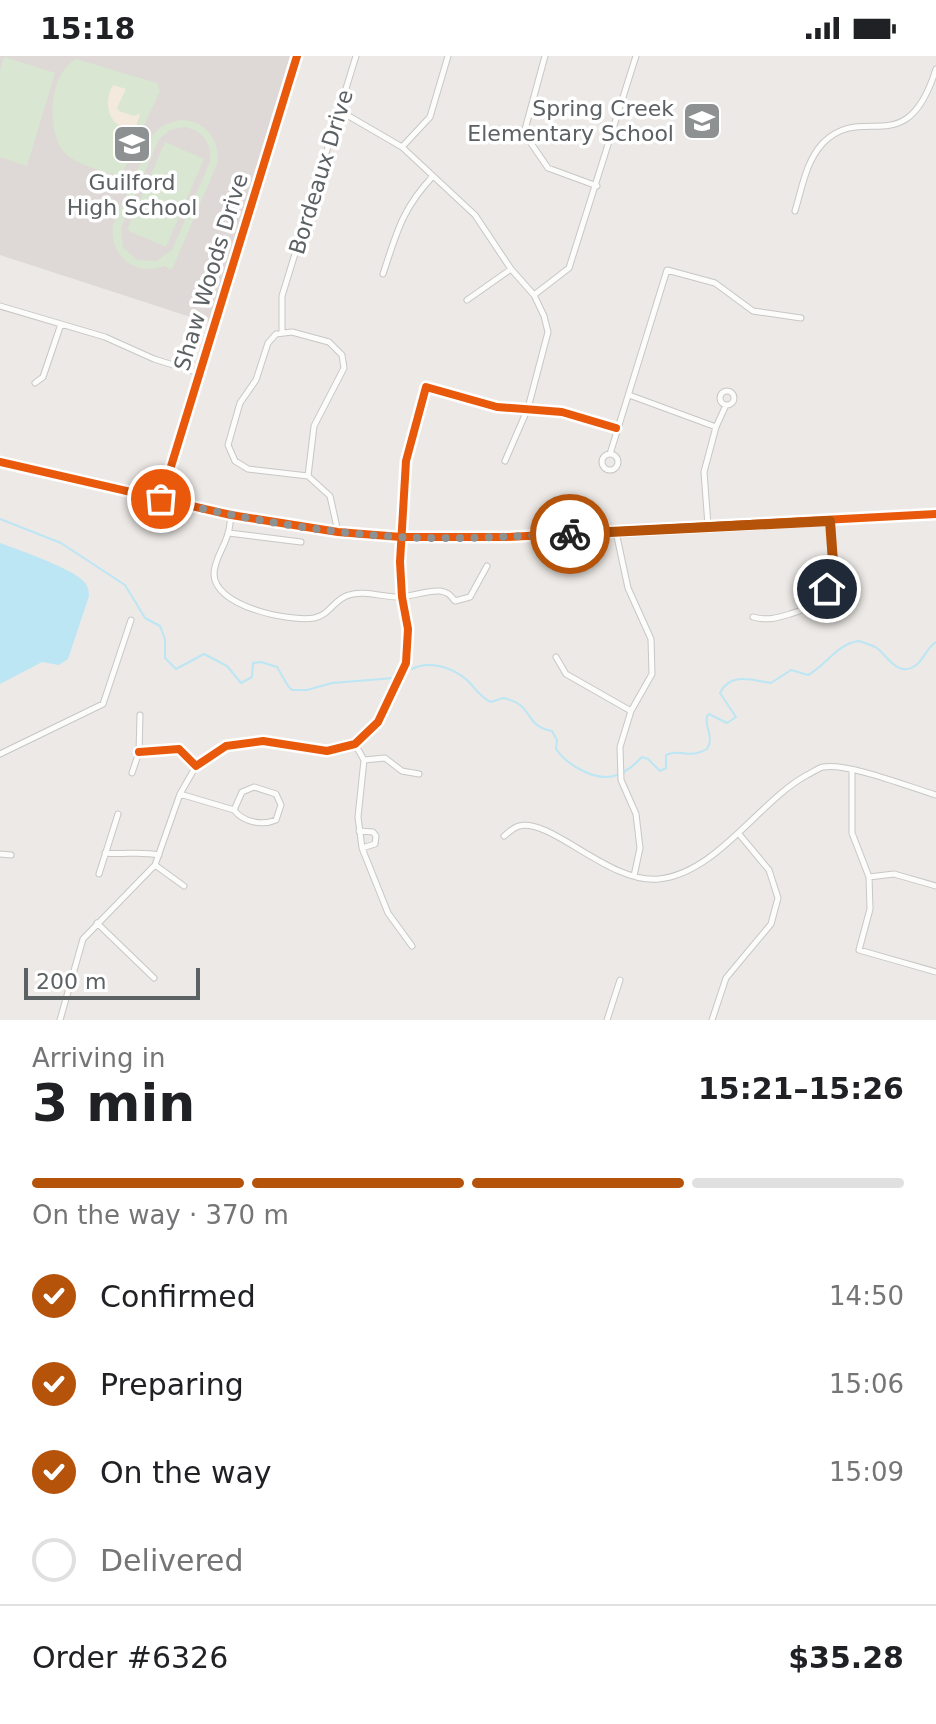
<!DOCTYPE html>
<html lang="en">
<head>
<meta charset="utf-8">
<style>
  body { margin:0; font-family:"DejaVu Sans",sans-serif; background:#f6f6f6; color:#202124; height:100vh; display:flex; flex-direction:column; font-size:30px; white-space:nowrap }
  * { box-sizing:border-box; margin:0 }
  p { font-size:26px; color:#757577 }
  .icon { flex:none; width:44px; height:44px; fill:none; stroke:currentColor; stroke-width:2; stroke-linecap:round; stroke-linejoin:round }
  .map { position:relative; height:964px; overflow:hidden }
  .side { display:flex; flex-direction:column; background:#fff; flex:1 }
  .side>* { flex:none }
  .scale { position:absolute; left:24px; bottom:20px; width:176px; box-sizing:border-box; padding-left:8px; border:4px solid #5c6164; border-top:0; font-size:22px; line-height:28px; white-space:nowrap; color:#5c6164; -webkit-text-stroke:6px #fff; paint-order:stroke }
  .pin { position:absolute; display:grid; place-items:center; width:68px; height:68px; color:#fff; margin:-34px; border:4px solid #fff; border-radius:50%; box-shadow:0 2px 8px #0007 }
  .courier { position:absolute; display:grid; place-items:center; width:80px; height:80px; margin:-40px; border:6px solid #b45309; border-radius:50%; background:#fff; color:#222; box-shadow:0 2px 10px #0007 }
  .headline em { font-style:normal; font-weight:800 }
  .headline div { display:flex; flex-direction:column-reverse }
  .headline { display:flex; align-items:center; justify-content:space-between; height:136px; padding:0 32px }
  h1 { font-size:52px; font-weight:800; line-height:60px }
  .bar { display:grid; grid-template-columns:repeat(4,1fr); gap:12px 8px; align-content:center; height:96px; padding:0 32px }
  .bar i { height:10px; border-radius:6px; background:#e0e0e0 }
  .bar .active { background:#b45309 }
  .bar p { grid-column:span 4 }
  .line { display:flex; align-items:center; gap:20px; padding:0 32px; border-top:2px solid #e0e0e0 }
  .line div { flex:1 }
  ol { padding:0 32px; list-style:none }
  li { display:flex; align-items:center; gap:24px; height:88px }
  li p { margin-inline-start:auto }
  li .icon { padding:8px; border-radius:50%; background:#b45309; color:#fff; stroke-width:4 }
  li:last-child { color:#757577 }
  li i { width:44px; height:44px; border:4px solid #e0e0e0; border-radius:50% }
  .status { display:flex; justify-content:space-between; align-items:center; height:56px; padding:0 40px; background:#fff; direction:ltr }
  .status svg { height:22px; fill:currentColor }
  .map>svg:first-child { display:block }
  .education { fill:#ded9d6 }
  .green { fill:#d8e6d2; fill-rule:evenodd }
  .sand { fill:#f3e9dd }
  .water { fill:#bce6f4 }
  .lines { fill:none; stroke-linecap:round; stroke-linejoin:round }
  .stream { stroke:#bce6f4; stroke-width:2 }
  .minor-casing { stroke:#c8c7c6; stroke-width:7 }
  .tertiary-casing { stroke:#c8c7c6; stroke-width:8 }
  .minor { stroke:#fcfcfb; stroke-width:5 }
  .tertiary { stroke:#fcfcfb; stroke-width:6 }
  .cycleway-casing { stroke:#fff; stroke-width:13 }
  .cycleway { stroke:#e8590c; stroke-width:8 }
  .done { stroke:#8e9192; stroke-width:8; stroke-dasharray:0 14.4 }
  .route { stroke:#b45309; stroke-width:10 }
  .labels { text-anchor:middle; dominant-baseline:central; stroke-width:7; stroke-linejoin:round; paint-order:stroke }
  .poi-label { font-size:22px; fill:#5c6164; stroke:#fff; text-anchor:end }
  .street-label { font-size:22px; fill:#5c6164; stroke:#fff }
</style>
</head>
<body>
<div class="status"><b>15:18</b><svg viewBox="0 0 49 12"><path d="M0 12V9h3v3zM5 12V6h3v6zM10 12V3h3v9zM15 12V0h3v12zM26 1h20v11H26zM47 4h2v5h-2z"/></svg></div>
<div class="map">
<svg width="936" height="964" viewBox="0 0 936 964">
  <rect width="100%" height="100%" fill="#ece9e6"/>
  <path class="education" d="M0,0H290L209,267L0,199Z"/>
  <path class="green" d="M4,1L55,17L27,110L0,101V14Z
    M76,3L157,27L160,35L121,120C106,117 72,107 63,95C46,71 49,18 76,3Z
    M179,64C205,64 221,83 217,108L172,214L164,210C135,221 109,200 113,169L153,79L162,70ZM185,71C203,75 212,87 210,106L172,194L156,205L137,204L123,191L121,172L159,83L170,74Z
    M165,86L204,103L166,191L127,174Z"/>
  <path class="sand" d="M113,29L126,33L117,52L119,55L134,60L140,58L136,71C109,76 102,48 113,29Z"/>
  <path class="water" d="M0,487C16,493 78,514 86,528C88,531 89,536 89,540L68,603L59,609L42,606L0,628Z"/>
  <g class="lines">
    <path class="stream" d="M0,463L61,487L125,529L145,562L160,570L165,583V602L176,613L204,598L227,610L241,627L252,621L253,607L261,606L277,611L288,630L292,634H307L332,627L394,622
      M412,613C429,604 452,611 467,624C476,633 480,641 491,646L503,642C535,648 523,670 552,675L557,684L556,693C567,709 597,727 617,719C628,715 635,708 642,701L648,703L660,715L666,712V699C681,692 688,704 707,693C715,681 704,672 707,660L709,658L727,667L736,661L720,637C730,616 752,624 771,627L791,614L808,619C827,609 836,588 859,585C865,587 872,589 877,592C888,601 898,621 915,610C924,604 926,592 936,586"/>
    <defs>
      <path id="minor" d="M545,0L524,77L548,112L597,130
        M340,55L402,91L475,159L511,213L534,239L544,260L548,276L528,352L505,405
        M402,91L430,61L448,0
        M795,155C802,132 806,105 823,87C864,45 906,108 936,13
        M383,218C397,176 402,153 433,120
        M534,239L569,212L636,0
        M467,244L511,213
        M0,250L105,281L154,303L199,317
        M292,276L329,286L342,299L344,312L314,370L308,420L248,413L235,405L228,389L240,347L256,324L268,287L276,278Z
        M282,277V240L356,0
        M35,327L43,321L61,268
        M720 342a7 7 0 1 1 14 0a7 7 0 1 1-14 0Z
        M629,339L716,371
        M610,398L667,214L715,227L753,255L801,262
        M602 406a8 8 0 1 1 16 0a8 8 0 1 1-16 0Z
        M308,420L330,440L338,476
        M231,459C230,465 230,472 228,477C225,491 214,503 214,518C214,550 288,566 314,562C330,559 334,543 349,539C363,534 383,541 398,541C412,541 426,534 440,535C448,536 450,539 455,545L470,541L487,510
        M708,469L704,416L716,371L726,349
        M616,476L628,532L651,583L652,618L631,655L620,691L621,724L636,758L640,792L634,820
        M229,477L301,486
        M753,561C767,565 777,562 790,558C841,544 833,506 830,465
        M556,601L566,618L631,655
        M355,688L364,704L358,761L362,792L388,857L412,890
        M139,696L179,693L196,710L226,690L263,685L327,695L355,688L378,666L406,607L408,573L402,541L400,506L406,405L426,331L497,351L562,356L616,372
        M0,698L103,648L131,564
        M364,704L385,702L402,715L419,718
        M852,714V777L869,821L870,853L859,894L936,916
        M132,717L139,696L140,659
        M180,738L234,754C243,766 262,770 276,764L281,749L276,738L254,731L242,736L234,754
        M359,775L373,776L376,780L375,788L362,792
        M504,780C508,777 514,771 519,770C552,762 609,828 659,823C717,817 759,745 807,719C812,717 818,712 823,711C850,707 909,731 936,739
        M105,797C124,799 140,795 159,799
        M0,798L11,799
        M155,809L184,830
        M99,818L118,758
        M869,821L894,818L936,830
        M97,867L154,922
        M60,964L83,883L155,809L180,738L196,710
        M607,964L620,924
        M712,964L726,922L771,868L778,842L769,814L739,778"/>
      <path id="tertiary" d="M0,406L231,459L338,476L401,481H506L936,458
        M161,443L297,0"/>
    </defs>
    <use href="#minor" class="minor-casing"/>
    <use href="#tertiary" class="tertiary-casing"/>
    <use href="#minor" class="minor"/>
    <use href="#tertiary" class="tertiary"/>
    <defs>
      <path id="cycleway" d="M0,406L231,459L338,476L401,481H506L936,458
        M161,443L297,0
        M139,696L179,693L196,710L226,690L263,685L327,695L355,688L378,666L406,607L408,573L402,541L400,506L406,405L426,331L497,351L562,356L616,372"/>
    </defs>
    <use href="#cycleway" class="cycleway-casing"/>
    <use href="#cycleway" class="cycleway"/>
  </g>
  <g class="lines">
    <path class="done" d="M161,443C238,462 318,476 398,481C455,484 513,480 570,478"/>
    <path class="route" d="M570,478L830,465L833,506L827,533"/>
  </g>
  <defs>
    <symbol id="school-square" viewBox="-11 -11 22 22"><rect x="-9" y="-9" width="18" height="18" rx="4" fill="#8e9192" stroke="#fff"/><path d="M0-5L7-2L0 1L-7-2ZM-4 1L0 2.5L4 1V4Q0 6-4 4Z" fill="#fff"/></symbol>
  </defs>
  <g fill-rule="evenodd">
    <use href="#school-square" x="680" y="43" width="44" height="44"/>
    <use href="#school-square" x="110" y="66" width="44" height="44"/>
  </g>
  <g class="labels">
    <g class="poi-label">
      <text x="674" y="52">Spring Creek<tspan x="674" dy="25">Elementary School</tspan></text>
      <text x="132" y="126" text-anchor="middle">Guilford<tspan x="132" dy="25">High School</tspan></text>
    </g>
    <g class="street-label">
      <text transform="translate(321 116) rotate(-73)">Bordeaux Drive</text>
      <text transform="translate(211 216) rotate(-73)">Shaw Woods Drive</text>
    </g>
  </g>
</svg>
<div class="scale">200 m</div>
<div class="pin" style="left:161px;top:443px;background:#ea580c"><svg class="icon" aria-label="bag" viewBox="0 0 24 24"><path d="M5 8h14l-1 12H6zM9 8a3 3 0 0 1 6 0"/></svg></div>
<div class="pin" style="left:827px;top:533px;background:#1f2937"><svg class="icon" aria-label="home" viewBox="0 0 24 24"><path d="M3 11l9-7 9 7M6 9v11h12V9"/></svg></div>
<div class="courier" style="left:570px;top:478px"><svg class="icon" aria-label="bike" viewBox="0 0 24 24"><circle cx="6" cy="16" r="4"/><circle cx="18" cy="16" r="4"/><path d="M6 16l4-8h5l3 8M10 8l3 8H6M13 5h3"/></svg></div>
</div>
<section class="side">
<div class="headline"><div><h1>3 min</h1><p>Arriving in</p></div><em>15:21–15:26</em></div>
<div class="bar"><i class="active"></i><i class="active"></i><i class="active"></i><i></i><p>On the way · 370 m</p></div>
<ol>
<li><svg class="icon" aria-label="check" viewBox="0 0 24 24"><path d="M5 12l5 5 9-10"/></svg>Confirmed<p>14:50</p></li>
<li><svg class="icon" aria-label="check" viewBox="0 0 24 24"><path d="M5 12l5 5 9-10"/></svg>Preparing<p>15:06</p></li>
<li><svg class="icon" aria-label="check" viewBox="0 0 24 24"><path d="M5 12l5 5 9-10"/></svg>On the way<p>15:09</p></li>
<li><i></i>Delivered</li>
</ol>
<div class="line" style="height:104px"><div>Order #6326</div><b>$35.28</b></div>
</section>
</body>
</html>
